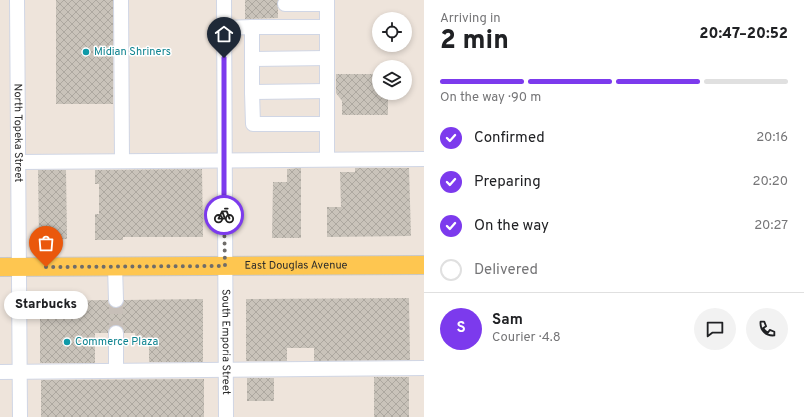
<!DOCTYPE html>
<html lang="en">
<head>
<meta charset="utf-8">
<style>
  body { margin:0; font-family:Overpass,sans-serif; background:#f2f2f2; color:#202124; height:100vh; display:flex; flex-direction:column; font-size:15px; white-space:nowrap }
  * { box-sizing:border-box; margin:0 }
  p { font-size:13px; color:#757577 }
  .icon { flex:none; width:22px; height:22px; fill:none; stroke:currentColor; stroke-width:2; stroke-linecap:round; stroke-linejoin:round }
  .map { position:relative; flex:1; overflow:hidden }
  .panel { display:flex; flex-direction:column; background:#fff; width:380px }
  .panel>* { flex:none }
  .fabs { position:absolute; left:372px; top:12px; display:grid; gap:8px }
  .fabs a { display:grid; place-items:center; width:40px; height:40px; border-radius:50%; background:#fff; box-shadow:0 2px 6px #0003; font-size:20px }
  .pin { position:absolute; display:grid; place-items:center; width:34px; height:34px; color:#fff; margin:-41px -17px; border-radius:50% 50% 50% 0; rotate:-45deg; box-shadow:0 0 4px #0007 }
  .pin .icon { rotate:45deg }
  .courier { position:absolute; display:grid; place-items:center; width:40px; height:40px; margin:-20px; border:3px solid #7c3aed; border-radius:50%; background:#fff; color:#222; box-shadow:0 1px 5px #0007 }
  .bubble { position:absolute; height:28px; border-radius:14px; background:#fff; box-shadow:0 2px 6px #0003; font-size:13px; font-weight:800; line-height:28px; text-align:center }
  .head em { font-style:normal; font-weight:800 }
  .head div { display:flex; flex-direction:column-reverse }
  .head { display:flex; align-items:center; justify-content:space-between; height:68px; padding:0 16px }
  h1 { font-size:26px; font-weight:800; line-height:30px }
  .bar { display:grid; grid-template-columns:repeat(4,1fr); gap:6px 4px; align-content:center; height:48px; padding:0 16px }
  .bar i { height:5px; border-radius:3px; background:#e0e0e0 }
  .bar .on { background:#7c3aed }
  .bar p { grid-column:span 4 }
  .line { display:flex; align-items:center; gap:10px; padding:0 16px; border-top:1px solid #e0e0e0 }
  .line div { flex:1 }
  .round { display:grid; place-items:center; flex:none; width:42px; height:42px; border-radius:21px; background:#f2f2f2 }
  ol { padding:0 16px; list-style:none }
  li { display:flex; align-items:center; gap:12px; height:44px }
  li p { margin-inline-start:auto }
  li .icon { padding:4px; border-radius:50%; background:#7c3aed; color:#fff; stroke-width:4 }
  li:last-child { color:#757577 }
  li i { width:22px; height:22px; border:2px solid #e0e0e0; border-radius:50% }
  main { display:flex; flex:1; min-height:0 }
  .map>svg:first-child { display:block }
  .building { fill:url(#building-cross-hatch) }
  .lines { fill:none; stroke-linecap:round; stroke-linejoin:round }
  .minor-tunnel { stroke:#c7bfb8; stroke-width:14; stroke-dasharray:14 7; stroke-linecap:butt }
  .minor-casing { stroke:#d0d6e5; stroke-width:16 }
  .major-casing { stroke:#c8c8c8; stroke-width:20 }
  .minor { stroke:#fff; stroke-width:14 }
  .major { stroke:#fec650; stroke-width:18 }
  .done { stroke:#6f6c69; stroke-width:4; stroke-dasharray:0 7.2 }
  .route { stroke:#7c3aed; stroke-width:5 }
  .culture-dot { fill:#0f9aa8; stroke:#fff; stroke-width:1.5 }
  .labels { text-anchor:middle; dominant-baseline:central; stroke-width:3; stroke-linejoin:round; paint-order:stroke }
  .culture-label { font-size:11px; fill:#0d838f; stroke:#fff; text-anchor:start }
  .street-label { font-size:11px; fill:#2b2b2b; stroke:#fff }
</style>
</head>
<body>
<main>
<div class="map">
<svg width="424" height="417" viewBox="0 0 424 417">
  <defs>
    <pattern id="building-cross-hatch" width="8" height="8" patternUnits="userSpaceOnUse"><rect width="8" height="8" fill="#c9c3ba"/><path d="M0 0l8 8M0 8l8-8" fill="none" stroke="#ada8a0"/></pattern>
  </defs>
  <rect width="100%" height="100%" fill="#eee4db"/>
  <path class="building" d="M56,0H113V104H56Z
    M245,0H278V18L245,19Z
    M336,74H379V93H388V115H342V101L336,93Z
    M301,168V238H272L273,182H287V169Z
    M355,168H409L411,236L327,237V207H341L340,172H355Z
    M202,169L203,237H123V240H95V214H99V184H95V170Z
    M38,170H66L67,239L39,240Z
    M409,298L410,360L314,361V348H287V361H246V299Z
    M203,299V362H149V344H136L135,333H124L121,326L116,325L109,328L108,333H95V363H40V301L108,300L109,305L116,308L121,307L124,300Z
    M374,377H409V417H374Z
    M247,378H274V401H247Z
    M204,379V417H41V380Z"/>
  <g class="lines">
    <path class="minor-tunnel" d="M116,300V333"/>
    <defs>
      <g id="minor">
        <path id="s1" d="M17,0L20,417"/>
        <path d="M121,0L122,161"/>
        <path id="s2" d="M224,0L226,417"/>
        <path d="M327,0V159"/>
        <path d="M285,4H327"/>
        <path d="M223,28L252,27"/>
        <path d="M327,58L252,59V92L327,91"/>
        <path d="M252,59V27H327"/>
        <path d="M252,92L253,124H326"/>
        <path d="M18,162L424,159"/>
        <path d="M115,266L116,300"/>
        <path d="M116,333V370"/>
        <path d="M0,372L424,368"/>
      </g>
      <g id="major">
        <path id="s3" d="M0,267L424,265"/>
      </g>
    </defs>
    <use href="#minor" class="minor-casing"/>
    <use href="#major" class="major-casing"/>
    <use href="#minor" class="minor"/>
    <use href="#major" class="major"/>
  </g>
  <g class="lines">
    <path class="done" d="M46,267L225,266L224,215"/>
    <path class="route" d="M224,58V215"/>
  </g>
  <g class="culture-dot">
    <circle cx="86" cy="52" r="4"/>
    <circle cx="67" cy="342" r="4"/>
  </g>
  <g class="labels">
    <g class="culture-label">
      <text x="94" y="52">Midian Shriners</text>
      <text x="75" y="342">Commerce Plaza</text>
    </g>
    <g class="street-label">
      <text stroke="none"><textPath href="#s1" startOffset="133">North Topeka Street</textPath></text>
      <text stroke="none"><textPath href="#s3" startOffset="296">East Douglas Avenue</textPath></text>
      <text stroke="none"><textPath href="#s2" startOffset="342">South Emporia Street</textPath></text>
    </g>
  </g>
</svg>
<div class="fabs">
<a><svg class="icon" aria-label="locate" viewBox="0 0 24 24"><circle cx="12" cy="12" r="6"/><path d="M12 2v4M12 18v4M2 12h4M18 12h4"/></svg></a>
<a><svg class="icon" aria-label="layers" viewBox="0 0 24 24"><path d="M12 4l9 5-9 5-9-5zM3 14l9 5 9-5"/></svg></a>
</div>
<div class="pin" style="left:46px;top:267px;background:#ea580c"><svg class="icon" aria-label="bag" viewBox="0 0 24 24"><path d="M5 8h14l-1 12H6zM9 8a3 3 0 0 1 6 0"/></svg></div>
<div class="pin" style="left:224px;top:58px;background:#1f2937"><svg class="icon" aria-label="home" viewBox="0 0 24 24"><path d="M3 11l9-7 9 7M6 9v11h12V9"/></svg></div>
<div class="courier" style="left:224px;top:215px"><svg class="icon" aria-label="bike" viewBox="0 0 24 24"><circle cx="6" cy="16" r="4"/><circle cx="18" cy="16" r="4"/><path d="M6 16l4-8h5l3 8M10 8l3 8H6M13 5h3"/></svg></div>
<div class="bubble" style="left:4px;top:291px;width:84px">Starbucks</div>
</div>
<section class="panel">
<div class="head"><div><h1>2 min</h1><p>Arriving in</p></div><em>20:47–20:52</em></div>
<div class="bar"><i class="on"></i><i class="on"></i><i class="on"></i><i></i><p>On the way · 90 m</p></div>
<ol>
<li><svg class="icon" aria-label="check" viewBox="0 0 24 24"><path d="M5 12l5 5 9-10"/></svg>Confirmed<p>20:16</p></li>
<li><svg class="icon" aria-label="check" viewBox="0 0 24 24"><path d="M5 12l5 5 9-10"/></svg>Preparing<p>20:20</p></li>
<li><svg class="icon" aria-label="check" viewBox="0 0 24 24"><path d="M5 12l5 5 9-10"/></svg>On the way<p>20:27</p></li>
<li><i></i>Delivered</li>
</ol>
<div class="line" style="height:72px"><b class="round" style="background:#7c3aed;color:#fff">S</b><div><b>Sam</b><p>Courier · 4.8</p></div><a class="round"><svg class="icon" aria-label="chat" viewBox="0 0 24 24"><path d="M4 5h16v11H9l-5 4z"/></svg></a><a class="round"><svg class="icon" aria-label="phone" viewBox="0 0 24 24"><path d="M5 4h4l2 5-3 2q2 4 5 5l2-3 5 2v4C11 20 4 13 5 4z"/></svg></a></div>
</section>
</main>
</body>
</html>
